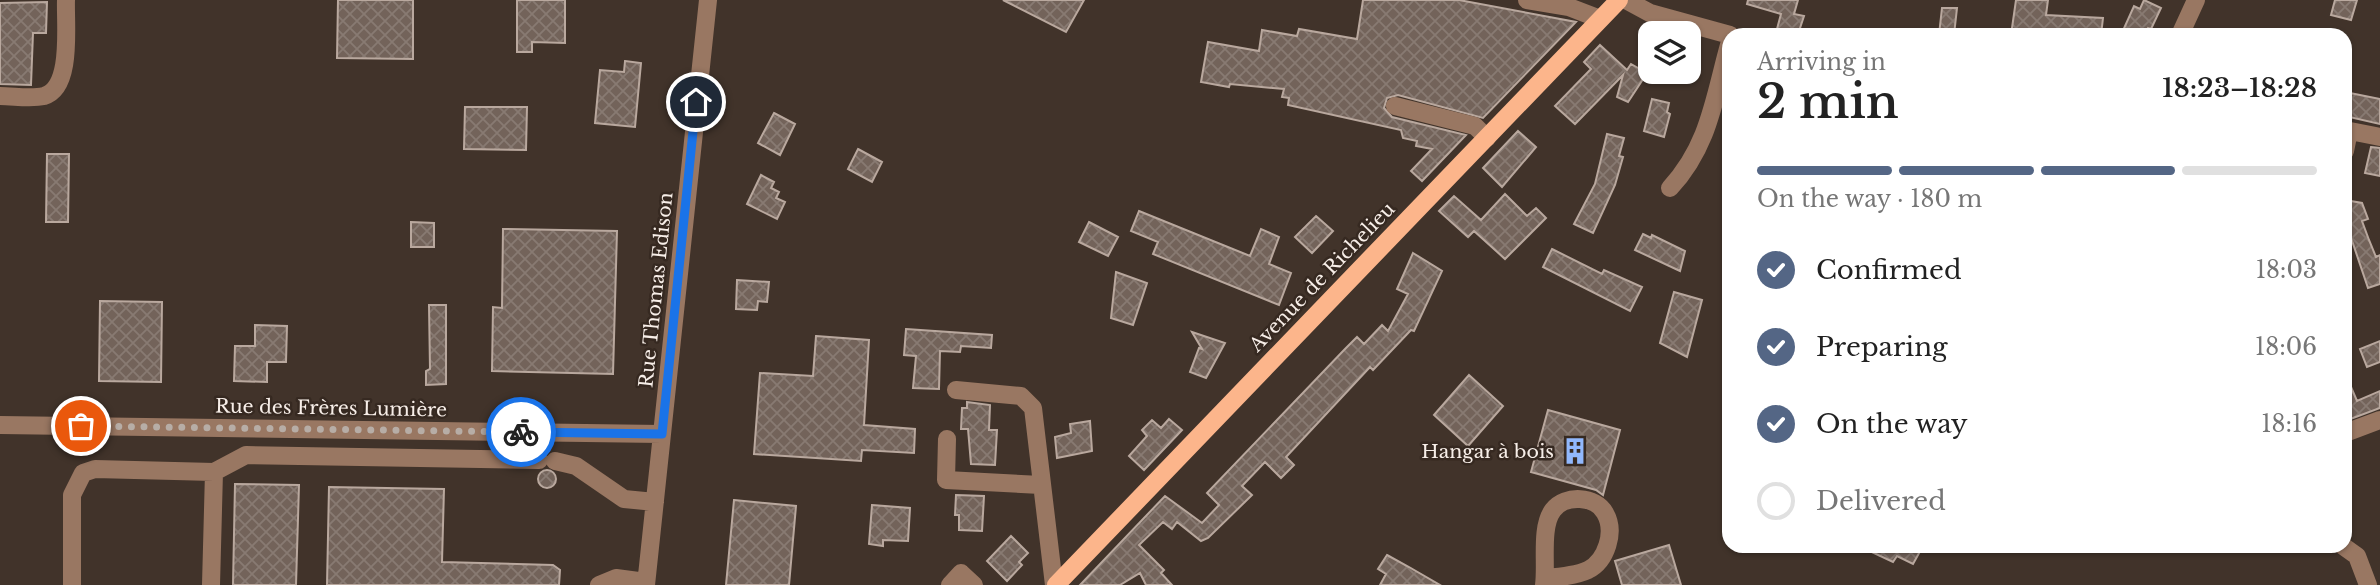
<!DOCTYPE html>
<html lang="en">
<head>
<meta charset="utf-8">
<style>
  body { margin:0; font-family:"Libre Baskerville",serif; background:#f2f2f2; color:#222; height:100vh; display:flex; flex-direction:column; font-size:26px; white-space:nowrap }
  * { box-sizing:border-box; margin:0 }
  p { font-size:23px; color:#767676 }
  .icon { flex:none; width:38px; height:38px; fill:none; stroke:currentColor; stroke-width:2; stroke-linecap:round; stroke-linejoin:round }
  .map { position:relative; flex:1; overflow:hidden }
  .details { position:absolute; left:1722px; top:28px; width:630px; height:525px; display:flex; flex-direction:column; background:#fff; border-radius:21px; box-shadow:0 2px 5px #0004 }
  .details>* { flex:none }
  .buttons { position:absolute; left:1638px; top:21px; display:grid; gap:14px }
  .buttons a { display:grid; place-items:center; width:63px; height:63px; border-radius:14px; background:#fff; box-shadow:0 2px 5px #0004; font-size:35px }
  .pin { position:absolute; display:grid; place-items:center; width:60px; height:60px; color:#fff; margin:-30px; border:4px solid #fff; border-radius:50%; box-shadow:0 2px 7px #0007 }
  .courier { position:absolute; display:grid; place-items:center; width:70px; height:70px; margin:-35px; border:5px solid #1a73e8; border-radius:50%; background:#fff; color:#222; box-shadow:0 2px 9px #0007 }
  .summary em { font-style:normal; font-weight:600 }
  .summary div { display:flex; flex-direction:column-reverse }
  .summary { display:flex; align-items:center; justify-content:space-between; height:119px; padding:0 35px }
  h1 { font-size:46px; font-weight:600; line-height:52px }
  .bar { display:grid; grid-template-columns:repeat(4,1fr); gap:10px 7px; align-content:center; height:84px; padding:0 35px }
  .bar i { height:9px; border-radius:5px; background:#e0e0e0 }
  .bar .selected { background:#546685 }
  .bar p { grid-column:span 4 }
  ol { padding:0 35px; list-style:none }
  li { display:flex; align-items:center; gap:21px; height:77px }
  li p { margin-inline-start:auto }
  li .icon { padding:7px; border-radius:50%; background:#546685; color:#fff; stroke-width:4 }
  li:last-child { color:#767676 }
  li i { width:38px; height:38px; border:4px solid #e0e0e0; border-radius:50% }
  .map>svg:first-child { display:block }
  .building { fill:url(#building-cross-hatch); stroke:#b9a89e; stroke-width:2 }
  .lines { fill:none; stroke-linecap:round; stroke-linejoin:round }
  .minor { stroke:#997762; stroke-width:18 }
  .major { stroke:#fcb58b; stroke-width:18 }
  .done { stroke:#b7ada6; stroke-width:7; stroke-dasharray:0 12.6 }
  .route { stroke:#1a73e8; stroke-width:9 }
  .labels { text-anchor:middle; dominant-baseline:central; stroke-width:5; stroke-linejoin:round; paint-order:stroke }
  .street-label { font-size:19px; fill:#f7eee8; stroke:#362921 }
  .poi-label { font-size:19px; fill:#f7eee8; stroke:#362921; text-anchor:end }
</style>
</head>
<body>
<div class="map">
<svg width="2380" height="585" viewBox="0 0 2380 585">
  <defs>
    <pattern id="building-cross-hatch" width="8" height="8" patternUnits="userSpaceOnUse" patternTransform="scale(1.75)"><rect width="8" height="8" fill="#73635a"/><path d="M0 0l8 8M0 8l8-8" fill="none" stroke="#887a72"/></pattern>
  </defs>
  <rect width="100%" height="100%" fill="#41332a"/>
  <path class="building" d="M338,0H413V59L337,58Z
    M517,0H565V43L532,42V52H517Z
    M1003,0H1084L1066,32Z
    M1363,0H1459L1576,22L1483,118L1398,95L1387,98L1384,108L1392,117L1466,135L1422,181L1411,171L1432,149L1416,146L1417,141L1403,138L1401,130L1288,105L1289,98L1282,97L1284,89L1230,84L1229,87L1201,82L1208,42L1259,51L1262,30L1297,36L1299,29L1357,39Z
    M1748,0H1798L1794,14L1804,16L1798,34L1777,29L1781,14L1747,4Z
    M2016,0H2048L2046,15L2103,18L2101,35H2011Z
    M2144,0L2161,8L2151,29L2148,28L2144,35H2121L2134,6L2140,9Z
    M2335,0H2357L2351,20L2331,15Z
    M47,2L46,33H33L31,85L0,84V3Z
    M1942,8H1957L1954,35H1939Z
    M1600,45L1627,70L1631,64L1647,73L1628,102L1617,97L1623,75L1575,124L1555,106L1591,69L1584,62Z
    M625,61L641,63L635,127L595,123L600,70L624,72Z
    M2345,92L2380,99V124L2345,116Z
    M1652,99L1669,103L1667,112L1670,114L1664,137L1644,131Z
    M465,107H527L526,150L464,149Z
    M774,113L795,124L780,155L758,143Z
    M1518,131L1536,147L1502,187L1483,168Z
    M1607,134L1624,138L1619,156L1623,157L1615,185L1593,233L1574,224L1595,184Z
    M2371,147L2380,148V176L2365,173Z
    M858,149L882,162L872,182L848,169Z
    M47,154H69L68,222H46Z
    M761,175L774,182L771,188L779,192L776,198L785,202L777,219L747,204Z
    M1505,194L1527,216L1536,208L1546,218L1505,259L1474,231L1468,237L1439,211L1454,196L1481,220Z
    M2345,200L2362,203L2368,219L2362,221L2369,240L2376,257L2380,255V284L2368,288L2345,220Z
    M1139,211L1250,256L1261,229L1279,237L1269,264L1291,273L1279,305L1153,254L1158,242L1131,231Z
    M1316,216L1333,231L1312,253L1295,237Z
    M411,222L434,223V247H411Z
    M1089,222L1118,237L1108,256L1079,242Z
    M503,229L617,231L613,374L492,371L493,307L502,308Z
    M1643,234L1651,238L1652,235L1685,251L1680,271L1635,250Z
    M1552,249L1602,274L1604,270L1642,287L1630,311L1543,267Z
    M1413,253L1442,271L1414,331L1411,330L1373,370L1370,367L1286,457L1294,465L1281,478L1265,462L1242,486L1252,495L1208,538L1201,541L1177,522L1172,529L1163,522L1139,545L1164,570L1161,573L1172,585H1146L1140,573L1120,585H1080L1165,496L1202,523L1219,505L1207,493L1345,349L1357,337L1364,344L1382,325L1388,331L1408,294L1397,289Z
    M1116,272L1147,283L1133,325L1111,318Z
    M737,280L769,282L767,302L758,301L757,310L736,309Z
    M1674,292L1702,300L1687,357L1660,343Z
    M100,301L162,302L161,382L99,381Z
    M429,305H446V384L426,385V371L430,369Z
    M255,325L287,326L286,362H267V382L234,381L235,346H255Z
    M906,329L992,335L991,348L961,346L960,352L940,351L939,389L913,388L916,356L904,355Z
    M1192,332L1225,343L1206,378L1190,372L1199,348L1202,349Z
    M816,336L869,340L864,425L915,429L914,453L862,450L861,461L754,454L760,373L813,376Z
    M2380,341V362L2367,367L2360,349Z
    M2345,373L2357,401L2380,391V408L2345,421Z
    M1469,375L1503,406L1468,446L1434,415Z
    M967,402L990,405L989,430H997L995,465L971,464L968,429H961L962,408H967Z
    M1548,410L1620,430L1603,495L1596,490L1531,472Z
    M1169,419L1182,430L1144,470L1129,456L1147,436L1142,430L1152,420L1161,428Z
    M1090,421L1092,451L1057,458L1055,437L1071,433L1070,424Z
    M538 479a9 9 0 1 1 18 0a9 9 0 1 1-18 0Z
    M235,484L299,485L296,585H233Z
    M329,487L444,489L442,562L553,565L560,570L559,585H327Z
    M956,495L984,496L982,531L959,530V515H955Z
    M734,500L796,506L789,585H726Z
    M872,505L910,508L908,541L883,540V546L869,544Z
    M1011,536L1028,553L1019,562L1022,565L1007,581L987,561Z
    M1669,545L1681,585H1622L1615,561Z
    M1859,546H1923L1913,564L1897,556L1893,562Z
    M1387,555L1409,567L1440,585H1380L1386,574L1378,569Z"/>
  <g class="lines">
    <path class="minor" d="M1527,0L1569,7L1600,19
      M1626,0L1650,13L1730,35
      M2180,35L2196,0
      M0,96C14,96 31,99 44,96C73,88 65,24 66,0
      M1395,106L1475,126L1487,138
      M2345,130L2380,137
      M2345,151L2349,131
      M1670,188C1709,146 1714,99 1729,45
      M956,390L1021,396L1033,408L1054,585
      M0,425L662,434
      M2345,433L2380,420
      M947,439L946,480L1041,485
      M555,461L576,466L624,499L655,502
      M2343,546L2357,556L2368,585
      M72,585V495L83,473L95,469L214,472L246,455L539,460
      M211,585L214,472
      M599,585L616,578L646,582
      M646,585L708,0
      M950,585L961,573L974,585
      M1544,585C1547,564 1540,527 1553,510C1565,494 1596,496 1605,513C1616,532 1606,561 1588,570C1575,576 1559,577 1545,578"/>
    <path class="major" d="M1056,585L1619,0"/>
  </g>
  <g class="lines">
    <path class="done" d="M81,426L521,432"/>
    <path class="route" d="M521,432L662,434L696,102"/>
  </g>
  <defs>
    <symbol id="building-bare" viewBox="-9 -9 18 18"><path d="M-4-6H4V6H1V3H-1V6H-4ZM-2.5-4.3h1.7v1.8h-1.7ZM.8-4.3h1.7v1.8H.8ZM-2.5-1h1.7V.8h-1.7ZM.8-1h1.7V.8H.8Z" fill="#91b8fd" stroke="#362921" stroke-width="2.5" paint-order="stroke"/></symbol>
  </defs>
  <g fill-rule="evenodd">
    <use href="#building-bare" x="1556" y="432" width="38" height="38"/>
  </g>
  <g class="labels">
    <g class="street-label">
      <text transform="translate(1322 277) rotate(-46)">Avenue de Richelieu</text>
      <text transform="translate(656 290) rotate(-84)">Rue Thomas Edison</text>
      <text transform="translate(331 408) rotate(1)">Rue des Frères Lumière</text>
    </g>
    <g class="poi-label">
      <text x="1554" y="451">Hangar à bois</text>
    </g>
  </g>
</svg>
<div class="buttons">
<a><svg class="icon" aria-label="layers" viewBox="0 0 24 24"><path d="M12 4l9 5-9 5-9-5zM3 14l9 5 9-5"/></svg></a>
</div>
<div class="pin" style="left:81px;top:426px;background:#ea580c"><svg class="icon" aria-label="bag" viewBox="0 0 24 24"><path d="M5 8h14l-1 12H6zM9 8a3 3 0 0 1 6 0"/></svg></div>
<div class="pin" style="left:696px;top:102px;background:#1f2937"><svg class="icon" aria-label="home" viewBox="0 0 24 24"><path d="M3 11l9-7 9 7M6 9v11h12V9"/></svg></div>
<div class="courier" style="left:521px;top:432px"><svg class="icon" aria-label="bike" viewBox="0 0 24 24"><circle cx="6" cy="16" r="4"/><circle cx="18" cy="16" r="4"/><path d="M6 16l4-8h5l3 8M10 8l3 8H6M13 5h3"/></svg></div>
<section class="details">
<div class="summary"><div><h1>2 min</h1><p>Arriving in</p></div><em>18:23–18:28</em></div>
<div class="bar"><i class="selected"></i><i class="selected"></i><i class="selected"></i><i></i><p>On the way · 180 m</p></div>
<ol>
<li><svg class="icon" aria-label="check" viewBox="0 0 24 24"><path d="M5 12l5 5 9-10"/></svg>Confirmed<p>18:03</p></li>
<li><svg class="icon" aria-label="check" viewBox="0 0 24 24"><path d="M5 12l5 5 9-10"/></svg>Preparing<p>18:06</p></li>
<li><svg class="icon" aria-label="check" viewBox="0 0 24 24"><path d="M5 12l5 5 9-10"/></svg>On the way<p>18:16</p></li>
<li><i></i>Delivered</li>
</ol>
</section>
</div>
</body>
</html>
